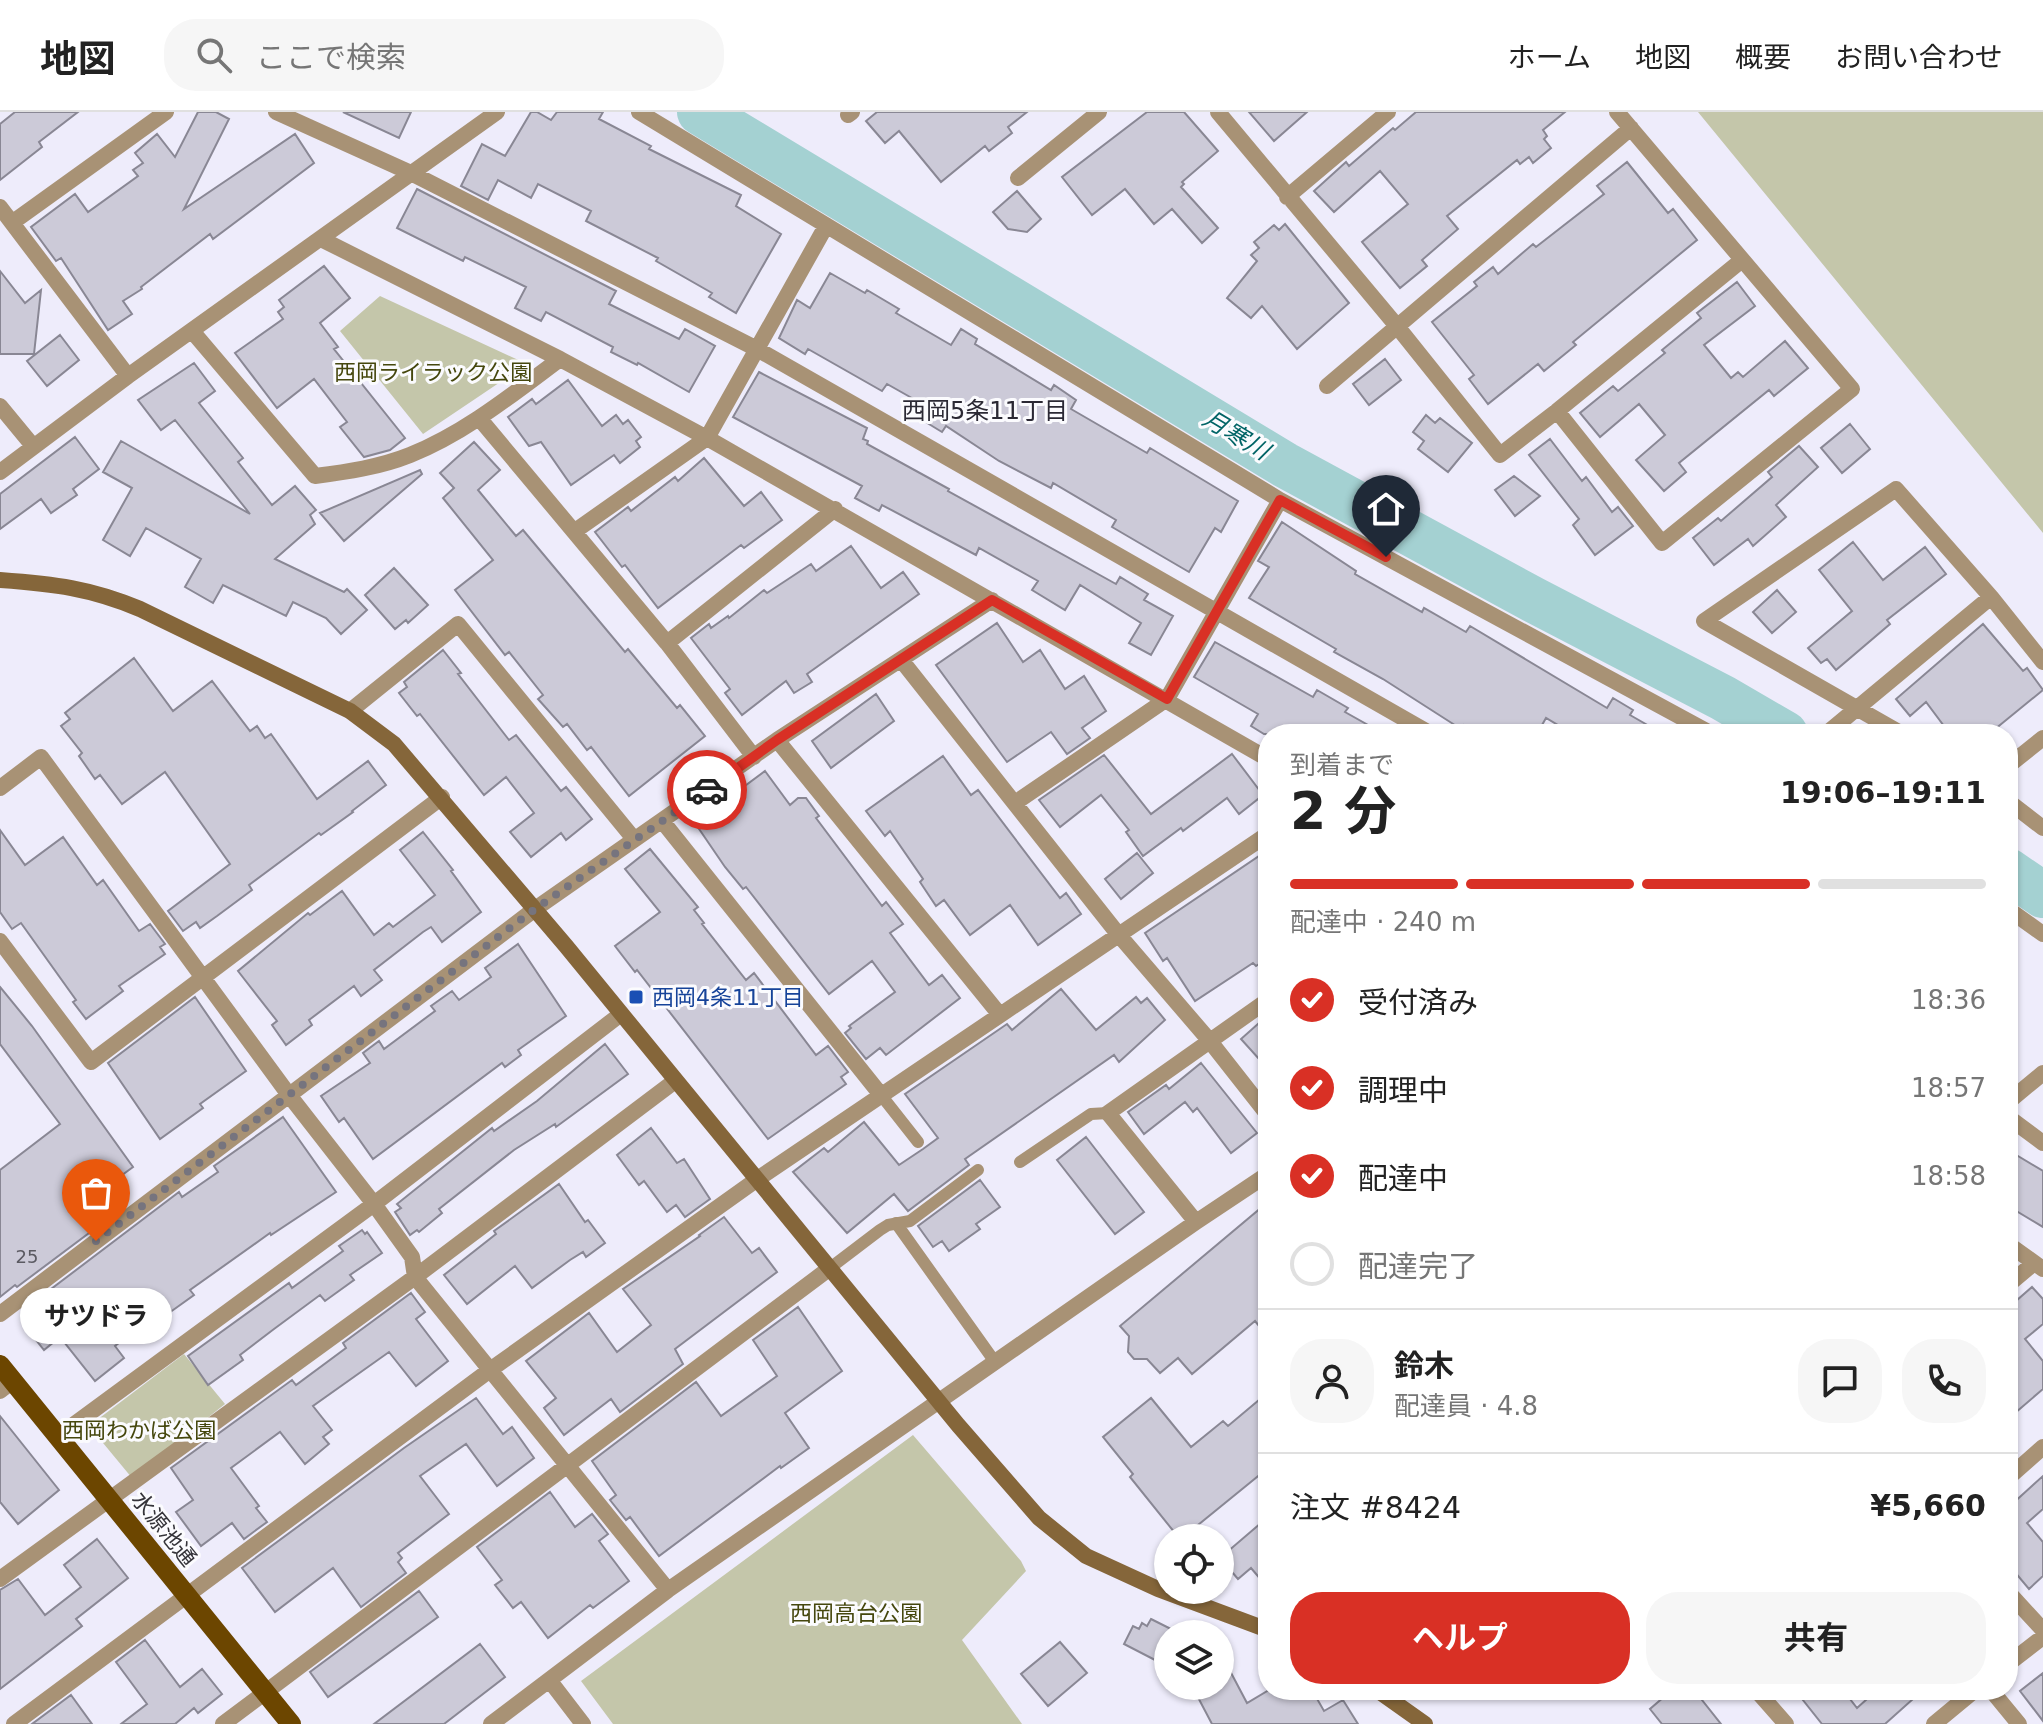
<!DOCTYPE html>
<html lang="ja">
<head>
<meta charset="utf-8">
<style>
  body { margin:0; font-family:"DejaVu Sans","Noto Sans JP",sans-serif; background:#f6f6f6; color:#222; height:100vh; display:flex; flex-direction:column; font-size:30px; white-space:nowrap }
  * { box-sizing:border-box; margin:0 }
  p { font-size:26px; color:#767676 }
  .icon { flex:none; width:44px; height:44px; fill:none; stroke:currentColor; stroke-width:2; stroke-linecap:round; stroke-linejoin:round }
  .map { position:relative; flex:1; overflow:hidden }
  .sheet { position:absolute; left:1258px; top:612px; width:760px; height:976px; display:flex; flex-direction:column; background:#fff; border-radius:32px; box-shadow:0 2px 6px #0004 }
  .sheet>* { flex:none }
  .tools { position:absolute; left:1154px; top:1412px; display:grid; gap:16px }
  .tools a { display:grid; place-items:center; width:80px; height:80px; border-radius:50%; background:#fff; box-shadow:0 2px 6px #0004; font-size:40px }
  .pin { position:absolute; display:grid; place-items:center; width:68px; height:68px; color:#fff; margin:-82px -34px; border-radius:50% 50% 50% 0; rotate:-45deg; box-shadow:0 0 8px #0007 }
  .pin .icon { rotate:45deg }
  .courier { position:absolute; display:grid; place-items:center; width:80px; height:80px; margin:-40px; border:6px solid #d93025; border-radius:50%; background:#fff; color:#222; box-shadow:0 2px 10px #0007 }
  .bubble { position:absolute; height:56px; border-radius:28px; background:#fff; box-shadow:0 2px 6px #0004; font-size:26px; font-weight:700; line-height:56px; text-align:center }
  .summary em { font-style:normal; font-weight:700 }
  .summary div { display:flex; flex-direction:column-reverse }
  .summary { display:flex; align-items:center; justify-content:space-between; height:136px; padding:0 32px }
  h1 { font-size:52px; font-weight:700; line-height:60px }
  .bar { display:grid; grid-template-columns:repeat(4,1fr); gap:12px 8px; align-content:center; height:96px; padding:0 32px }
  .bar i { height:10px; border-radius:6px; background:#e0e0e0 }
  .bar .selected { background:#d93025 }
  .bar p { grid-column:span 4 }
  .line { display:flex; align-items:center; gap:20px; padding:0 32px; border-top:2px solid #e0e0e0 }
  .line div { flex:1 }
  .round { display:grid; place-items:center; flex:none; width:84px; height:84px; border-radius:32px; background:#f6f6f6 }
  ol { padding:0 32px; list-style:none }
  li { display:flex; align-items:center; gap:24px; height:88px }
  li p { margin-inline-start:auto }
  li .icon { padding:8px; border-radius:50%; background:#d93025; color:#fff; stroke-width:4 }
  li:last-child { color:#767676 }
  li i { width:44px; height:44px; border:4px solid #e0e0e0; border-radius:50% }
  .button { display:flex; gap:16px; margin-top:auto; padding:16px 32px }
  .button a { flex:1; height:92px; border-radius:32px; background:#d93025; color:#fff; font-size:32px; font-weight:700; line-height:92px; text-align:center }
  .button a+a { background:#f6f6f6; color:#222 }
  header { display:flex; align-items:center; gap:48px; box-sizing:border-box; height:112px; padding:0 40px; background:#fff; border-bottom:2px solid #e0e0e0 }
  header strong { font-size:38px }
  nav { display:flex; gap:44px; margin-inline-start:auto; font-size:28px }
  .search { width:560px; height:72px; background:#f6f6f6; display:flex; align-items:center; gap:20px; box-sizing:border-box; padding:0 28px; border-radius:32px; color:#767676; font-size:30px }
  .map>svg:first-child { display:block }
  .green { fill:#c4c6aa }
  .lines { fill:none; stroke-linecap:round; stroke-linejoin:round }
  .river { stroke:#a4d1d2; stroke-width:46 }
  .building { fill:#cccad8; stroke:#898794; stroke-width:2 }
  .lane { stroke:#a89275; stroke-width:12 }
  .street { stroke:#a89275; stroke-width:16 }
  .secondary { stroke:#85663a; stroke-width:16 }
  .primary { stroke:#6c4600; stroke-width:20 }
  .done { stroke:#76747e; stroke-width:8; stroke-dasharray:0 14.4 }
  .route { stroke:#d93025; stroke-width:10 }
  .transit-dot { fill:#1a4fb4; stroke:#fbfbfe; stroke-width:3 }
  .labels { text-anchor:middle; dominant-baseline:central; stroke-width:6; stroke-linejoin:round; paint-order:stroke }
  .number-label { font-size:18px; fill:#5b5a62 }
  .park-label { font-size:22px; fill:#45470d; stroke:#fbfbfe }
  .transit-label { font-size:22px; fill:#164399; stroke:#fbfbfe; text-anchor:start }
  .street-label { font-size:22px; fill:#35343a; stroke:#fbfbfe }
  .neighbourhood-label { font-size:24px; fill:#2b2934; stroke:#fbfbfe }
  .water-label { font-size:24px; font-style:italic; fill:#016466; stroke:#fbfbfe }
</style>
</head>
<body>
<header>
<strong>地図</strong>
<div class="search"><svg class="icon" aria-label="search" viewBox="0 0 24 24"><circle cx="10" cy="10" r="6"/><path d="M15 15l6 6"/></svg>ここで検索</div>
<nav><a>ホーム</a><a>地図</a><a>概要</a><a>お問い合わせ</a></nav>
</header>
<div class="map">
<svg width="2043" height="1612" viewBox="0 0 2043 1612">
  <rect width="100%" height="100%" fill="#eeecfb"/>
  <path class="green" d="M1698,0H2043V421Z
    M380,184L527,252L423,322L340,219Z
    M184,1242L225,1292L132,1366L89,1314Z
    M913,1323L1021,1449L1026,1459L962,1528L1022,1612H613L581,1569Z"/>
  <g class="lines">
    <path class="river" d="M700,0L1285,353L1534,488L1723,586L1785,622
      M2008,759L2043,783"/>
  </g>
  <path class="building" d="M15,0H78L39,30L42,35L0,68V12Z
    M198,0H216L229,7L184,97L295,22L314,51L213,127L210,122L141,175L142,177L123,189L132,202L108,218L61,146L56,149L31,115L75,82L88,100L138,64L133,58L143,51L135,41L157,22L175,45Z
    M343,0H411L399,26Z
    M531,0H537L551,8L557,0H603L599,7L651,34L649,37L741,83L736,94L781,122L736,201L709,185L712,181L656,149L658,146L586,109L591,99L538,72L531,86L498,68L488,88L461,74L482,32L505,44Z
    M877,0H1027L1008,15L1012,21L989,39L985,34L941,70L899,19L885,31L866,9Z
    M1147,0H1184L1218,39L1182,70L1184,72L1181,75L1218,116L1202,131L1172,97L1154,112L1125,77L1092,103L1062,65Z
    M1249,0H1307L1274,29Z
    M1416,0H1565L1543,18L1547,24L1544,27L1551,36L1533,51L1529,45L1520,52L1517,48L1447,104L1458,117L1422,148L1427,154L1400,176L1362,130L1408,92L1380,59L1334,100L1314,79L1346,50L1349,54L1393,16L1395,18Z
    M1627,50L1668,101L1673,97L1697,128L1573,230L1576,233L1544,259L1538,252L1488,292L1469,267L1474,263L1432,210L1477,174L1474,170L1493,155L1498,162L1533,132L1536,135L1604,82L1597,74Z
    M417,77L616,179L609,192L679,227L685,217L715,234L689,280L638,251L637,253L611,240L613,235L546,200L541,209L515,196L526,175L465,145L463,149L397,116Z
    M1017,79L1041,107L1027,120L1008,117L993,100Z
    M1285,112L1349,191L1297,237L1262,194L1251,206L1227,186L1257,149L1251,143L1259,136L1254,130L1274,113L1279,118Z
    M324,154L350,186L320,211L338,235L334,237L405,326L390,338L364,345L340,315L347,310L314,267L277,296L235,241L283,207L278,200L284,195L279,188Z
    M0,159L25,191L41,178L34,242H0Z
    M830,161L865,181L867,178L899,197L896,201L951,233L961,217L977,227L975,232L1051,278L1054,273L1076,288L1071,297L1147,341L1150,336L1238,389L1221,420L1215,416L1189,460L1112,415L1116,408L1053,371L1051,376L999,349L946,314L942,320L919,306L926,294L887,272L882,279L808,237L805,242L779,226L797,188L810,196Z
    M1737,170L1755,194L1704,233L1731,266L1738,260L1743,265L1785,229L1808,256L1774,284L1769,278L1679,351L1686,360L1664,379L1636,348L1665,323L1639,292L1600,325L1580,301L1613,274L1618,279L1665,241L1662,238L1701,206L1697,201Z
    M60,223L79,248L47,274L27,249Z
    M1385,247L1401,268L1369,293L1353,272Z
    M194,251L215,279L199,291L243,346L238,350L272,393L295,374L316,398L310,403L315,412L275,447L344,480L347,477L367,498L341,522L326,506L293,490L286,504L223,473L213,491L185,475L201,447L146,416L130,444L103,428L132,376L103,360L121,329L250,402L175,308L161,318L138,288Z
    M759,260L867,316L863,327L868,329L867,332L949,377L948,379L1116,472L1120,465L1148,482L1144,488L1173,504L1151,543L1129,531L1141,511L1080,473L1065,498L1032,478L1038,469L979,436L976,443L882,393L879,399L855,386L862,374L733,305Z
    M568,268L602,314L616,303L623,312L628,308L641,325L636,329L640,335L620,351L614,343L571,373L541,330L529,334L508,305L532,287L536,292Z
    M1426,303L1435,311L1440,306L1472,331L1448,360L1418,337L1424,329L1413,320Z
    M1850,312L1870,337L1842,361L1821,336Z
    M75,325L99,357L73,377L77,383L51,401L41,387L0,417V382Z
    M1550,327L1582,369L1586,365L1612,400L1618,395L1633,414L1595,443L1573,413L1579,407L1529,343Z
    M474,330L500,358L478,378L516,424L523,418L625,540L628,537L677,596L680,593L705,624L629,684L591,635L587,638L567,612L563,615L538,587L543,583L509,540L505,543L455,478L493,448L443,386L454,376L440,361Z
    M1799,334L1818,355L1776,393L1786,405L1753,434L1748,427L1714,453L1693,426L1718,406L1721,409L1772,365L1768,360Z
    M704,346L744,394L761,380L782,408L744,436L741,433L658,496L625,453L622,455L595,420L628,395L631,399L675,365L678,369Z
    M420,358L422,362L344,429L320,401Z
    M1514,364L1540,384L1515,404L1495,378Z
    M1282,410L1356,459L1355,462L1422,500L1424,496L1466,520L1470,514L1607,596L1613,586L1633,598L1630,603L1663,622H1573L1546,606L1537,622H1479L1464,613L1461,617L1383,567L1334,540L1336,537L1249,486L1269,455L1258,449Z
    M1853,430L1883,468L1925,435L1946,462L1887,508L1890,512L1836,558L1827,547L1821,551L1808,536L1852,499L1819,458Z
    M851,434L881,476L903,460L919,482L807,562L812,570L794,581L786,569L742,603L725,581L730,577L691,526L709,512L711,516L728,504L729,506L764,478L767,481L811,452L816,459Z
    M394,456L428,493L408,511L406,508L395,517L365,483Z
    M1777,478L1796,500L1772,521L1753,500Z
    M997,511L1023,550L1040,538L1065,577L1084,564L1106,599L1082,616L1090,626L1067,642L1051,620L1007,650L936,553Z
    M1983,512L2023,559L2027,556L2043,578L1989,622H1950L1926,590L1910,604L1896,587Z
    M1215,530L1313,585L1317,578L1348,596L1345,600L1384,622H1264L1251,614L1258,602L1194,565Z
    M443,538L461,561L458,562L509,628L516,623L561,679L566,675L592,707L566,728L561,721L531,745L510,720L534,701L506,665L484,683L420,602L417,604L399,581L407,575L404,570Z
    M134,546L173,599L212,569L250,619L257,614L265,626L271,622L317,687L368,649L386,673L352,699L353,700L321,723L319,721L249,773L252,778L217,804L200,816L196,810L183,819L168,799L230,752L165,660L122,692L100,663L95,667L79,644L82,641L61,614L70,607L65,601Z
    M876,582L894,609L831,656L812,629Z
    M1232,642L1263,683L1239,702L1227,686L1183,719L1181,716L1143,744L1126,720L1129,718L1101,683L1060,715L1039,688L1104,643L1151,702Z
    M943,644L971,683L978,678L1060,786L1066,781L1081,802L1038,833L1010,793L970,823L944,788L936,794L920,770L923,767L890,719L885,724L866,699Z
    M765,659L790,693L798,686H806L819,704L816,706L882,794L886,790L903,812L890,821L929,873L942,863L960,886L886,943L880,936L866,947L845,921L851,916L849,914L895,880L872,849L829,882L746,775L743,777L725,755L695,711Z
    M0,718L25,753L63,725L97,773L103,768L139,819L150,812L165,832L160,835L165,842L119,874L123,879L86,907L73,890L76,888L21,811L12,817L0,800Z
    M423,720L453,758L451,759L481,800L442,830L431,815L423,820L374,858L382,868L361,884L354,874L309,908L312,913L286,933L272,913L277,909L238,859L308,801L310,803L342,779L374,823L389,811L393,815L435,783L400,738Z
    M650,737L698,795L694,798L704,811L702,812L746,868L754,861L816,943L828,934L848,960L841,965L846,972L768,1027L637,858L635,860L615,834L660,800L625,757Z
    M1268,738V846L1256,854L1253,851L1195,889L1167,846L1163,849L1145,821Z
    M1137,741L1153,761L1121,787L1105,767Z
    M518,832L566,904L518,938L521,943L505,955L502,951L373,1047L344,1006L339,1010L321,984L370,951L363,941L379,929L384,937L435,899L431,894L452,879L459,888L491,865L485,856Z
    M0,875L32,914L133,1055L92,1085L109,1106L17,1175L15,1173L0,1185V1058L60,1012L0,932Z
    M1061,877L1096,918L1136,885L1141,891L1147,886L1165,908L1119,950L1114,943L965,1047L969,1053L908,1099L894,1082L847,1121L793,1060L824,1036L828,1040L864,1010L899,1053L923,1037L938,1026L905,982L1007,912L1012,918Z
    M195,885L246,959L200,992L203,996L160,1027L108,951Z
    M1268,903V957L1241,927Z
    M605,932L628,962L556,1015L555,1012L514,1038L439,1097L442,1101L419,1120L417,1118L410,1123L395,1100L401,1096L397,1092L492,1016L494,1019L537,989Z
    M1201,951L1257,1021L1231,1041L1197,996L1193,1000L1185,990L1144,1022L1128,1000L1166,973L1169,977Z
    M283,1005L336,1080L271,1123L270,1121L190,1178L194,1183L162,1206L158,1201L115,1234L124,1246L95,1269L60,1225L44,1238L32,1223L46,1212L30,1193L179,1080L182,1085L218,1060L214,1054Z
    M651,1016L677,1051L684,1047L710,1087L685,1105L676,1093L667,1100L644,1069L639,1073L617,1043Z
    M1086,1025L1144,1100L1115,1122L1057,1048Z
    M2008,1038L2043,1059V1115L2008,1094Z
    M980,1068L1000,1095L976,1112L980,1117L949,1139L942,1129L933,1135L918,1114Z
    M559,1072L585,1110L588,1108L605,1131L586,1145L583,1140L570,1148L532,1176L515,1154L467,1192L444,1163L496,1122L494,1119Z
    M1268,1090V1225L1255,1209L1192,1262L1178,1246L1160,1261L1147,1247H1134L1128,1240L1129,1224L1120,1214Z
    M724,1105L752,1141L759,1136L777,1160L675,1237L683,1252L620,1300L611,1287L564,1323L544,1296L556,1286L526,1249L589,1201L617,1240L651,1213L623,1177L700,1124L699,1123Z
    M362,1118L365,1122L367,1120L382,1141L350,1163L354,1168L325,1189L320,1183L274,1217L240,1243L243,1248L208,1273L188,1244L289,1171L292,1176L343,1139L339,1134Z
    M2032,1175L2043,1187V1212L2025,1227L2043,1249V1277L2008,1307V1196Z
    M411,1181L425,1200L416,1207L448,1249L416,1274L389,1240L313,1294L332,1318L323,1325L329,1332L305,1352L280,1320L231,1356L259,1394L256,1396L267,1410L244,1427L232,1411L201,1434L176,1400L193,1388L171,1356L292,1268L296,1273L346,1236L343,1231Z
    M798,1195L842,1259L785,1301L809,1336L781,1356L780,1354L659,1444L630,1405L626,1408L610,1388L616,1383L592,1349L696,1270L721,1304L777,1264L753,1228Z
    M476,1286L503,1322L512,1315L534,1346L497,1374L466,1332L420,1364L449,1402L398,1441L402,1446L398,1450L406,1461L361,1495L333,1456L275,1500L242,1456L404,1336Z
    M1151,1286L1191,1335L1223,1309L1228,1314L1259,1288L1268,1300V1356L1182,1426H1179L1130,1365L1133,1362L1103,1325Z
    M0,1304L59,1378L18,1412L0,1390Z
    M2043,1364V1397L2027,1411L2043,1430V1464L2029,1477L2008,1452V1389L2011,1393Z
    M550,1380L575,1415L592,1402L608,1422L599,1429L629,1469L593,1496L590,1493L548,1526L521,1490L513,1496L495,1473L502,1468L477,1435Z
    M1268,1405V1476L1251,1456L1238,1467L1220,1446Z
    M97,1427L128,1466L76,1507L82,1514L0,1577V1478L18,1467L45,1503L81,1475L64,1453Z
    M419,1479L438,1505L328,1585L310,1560Z
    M1151,1507L1173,1518L1168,1522L1157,1549L1124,1532L1133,1514L1139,1517L1142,1511L1147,1514Z
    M145,1528L180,1575L202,1557L222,1582L198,1601L194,1596L175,1612H121L147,1592L116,1550Z
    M1060,1530L1087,1561L1048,1594L1021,1562Z
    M480,1532L505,1565L444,1612H374Z
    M1220,1540L1247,1591L1269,1578H1312L1324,1599L1343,1588L1358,1612H1212L1192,1574H1220Z
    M2043,1561V1609L2020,1579Z
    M1672,1578H1694L1721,1612H1662L1650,1597Z
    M1795,1578H1843L1857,1596L1877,1578H1923L1885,1612H1822Z
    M71,1583L92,1612H32Z"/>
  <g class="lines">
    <path class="lane" d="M881,983L918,1030
      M1020,1050L1091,1002L1108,1001
      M896,1111L995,1250
      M830,1156L880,1118L888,1113L910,1109L978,1058"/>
    <path class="street" d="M276,0L411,61L757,237L1431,622
      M639,0L1280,388L1712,622
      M1218,0L1396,213L1500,343L1557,299L1662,431L1852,277L1617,0
      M848,3L852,0
      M1018,66L1099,0
      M1287,85L1388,0
      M0,95L128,264
      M13,110L166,0
      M321,127L560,247L707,326L1268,647
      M192,219L315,364C347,360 380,355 410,343C465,321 513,282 560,247
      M1327,274L1631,16
      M0,294L33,334
      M1557,299L1742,148
      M479,306L667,531L754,645
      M0,360L128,264L497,0
      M575,419L707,326L826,114
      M667,531L835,397
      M902,549L1118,822L1209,928L1268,1003
      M350,599L458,512L634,727
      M1826,622L1991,485
      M1902,622L1704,509L1896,377L1991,485L2043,550
      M777,628L1000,903
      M2008,654L2043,626
      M0,676L41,645L289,983L374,1092L412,1145L415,1165L668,1478
      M2008,689L2043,716
      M1015,691L1167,587L1280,388
      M663,710L881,983
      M2008,797L2043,822
      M0,829L91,950L442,685
      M2008,990L2043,961
      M2008,1005L2043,1031
      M1196,1110L1108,1001L1268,888
      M2008,1132L2043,1157
      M2008,1173L2034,1151
      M0,1202L535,797L777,628L992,488
      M0,1279L13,1269
      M57,1325L374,1092L621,902
      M2008,1366L2043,1335
      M0,1467L415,1165L675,969
      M2008,1480L2043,1518
      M2008,1552L2043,1525
      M550,1569L583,1612
      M1756,1578L1786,1612
      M1991,1578L2019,1612
      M14,1612L490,1258L759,1066L1268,722
      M223,1612L830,1156
      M491,1612L668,1478L1196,1110L1268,1062
      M1934,1612L1975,1578"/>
    <path class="secondary" d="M0,468C54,472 90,476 140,497L350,599L394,632L566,834L958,1313L1039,1406L1086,1444L1158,1477L1268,1518
      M1377,1578L1425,1612"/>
    <path class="primary" d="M0,1253L291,1612"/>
  </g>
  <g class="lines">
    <path class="done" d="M96,1129L535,797L707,678"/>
    <path class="route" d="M707,678L777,628L992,488L1167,587L1280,388L1386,445"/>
  </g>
  <rect class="transit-dot" x="628" y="877" width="16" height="16" rx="4"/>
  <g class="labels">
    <g class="number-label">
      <text x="27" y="1144">25</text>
    </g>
    <g class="park-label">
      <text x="433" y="260">西岡ライラック公園</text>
      <text x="139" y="1318">西岡わかば公園</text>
      <text x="856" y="1501">西岡高台公園</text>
    </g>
    <g class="transit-label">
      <text x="652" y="885">西岡4条11丁目</text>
    </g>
    <g class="street-label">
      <text transform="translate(164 1417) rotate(51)">水源池通</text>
    </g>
    <g class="neighbourhood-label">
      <text x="985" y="299">西岡5条11丁目</text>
    </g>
    <g class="water-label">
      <text transform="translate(1236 323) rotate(31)">月寒川</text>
    </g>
  </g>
</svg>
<div class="tools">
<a><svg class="icon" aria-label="locate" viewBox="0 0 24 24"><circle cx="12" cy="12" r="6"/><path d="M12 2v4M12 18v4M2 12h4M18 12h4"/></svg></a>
<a><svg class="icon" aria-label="layers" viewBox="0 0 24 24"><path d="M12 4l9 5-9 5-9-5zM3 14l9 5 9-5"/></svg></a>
</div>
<div class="pin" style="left:96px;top:1129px;background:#ea580c"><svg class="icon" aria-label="bag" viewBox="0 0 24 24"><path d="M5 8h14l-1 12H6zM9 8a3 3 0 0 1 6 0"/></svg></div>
<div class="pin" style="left:1386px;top:445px;background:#1f2937"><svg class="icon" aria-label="home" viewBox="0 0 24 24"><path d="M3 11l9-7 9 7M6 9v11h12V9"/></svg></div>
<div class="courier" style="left:707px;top:678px"><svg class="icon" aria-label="car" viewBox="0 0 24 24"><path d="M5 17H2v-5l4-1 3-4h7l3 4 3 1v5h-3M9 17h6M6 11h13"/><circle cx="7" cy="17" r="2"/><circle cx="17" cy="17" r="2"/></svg></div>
<div class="bubble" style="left:20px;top:1176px;width:152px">サツドラ</div>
<section class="sheet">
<div class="summary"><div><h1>2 分</h1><p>到着まで</p></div><em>19:06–19:11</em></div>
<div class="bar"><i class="selected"></i><i class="selected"></i><i class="selected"></i><i></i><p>配達中 · 240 m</p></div>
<ol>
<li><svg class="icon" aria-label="check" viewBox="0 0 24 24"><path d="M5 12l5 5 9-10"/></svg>受付済み<p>18:36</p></li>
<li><svg class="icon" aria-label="check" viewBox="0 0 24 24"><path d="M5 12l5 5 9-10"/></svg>調理中<p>18:57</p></li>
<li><svg class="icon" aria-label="check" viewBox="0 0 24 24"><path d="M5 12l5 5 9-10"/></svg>配達中<p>18:58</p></li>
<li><i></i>配達完了</li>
</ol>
<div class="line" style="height:144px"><a class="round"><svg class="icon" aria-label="person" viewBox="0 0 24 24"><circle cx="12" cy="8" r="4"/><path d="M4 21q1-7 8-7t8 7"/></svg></a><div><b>鈴木</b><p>配達員 · 4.8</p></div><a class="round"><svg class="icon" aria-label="chat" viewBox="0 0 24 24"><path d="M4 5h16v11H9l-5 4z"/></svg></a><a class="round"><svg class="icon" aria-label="phone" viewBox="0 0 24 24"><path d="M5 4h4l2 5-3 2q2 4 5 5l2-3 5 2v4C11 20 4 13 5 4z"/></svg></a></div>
<div class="line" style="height:104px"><div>注文 #8424</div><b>¥5,660</b></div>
<div class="button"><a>ヘルプ</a><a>共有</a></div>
</section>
</div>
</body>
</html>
